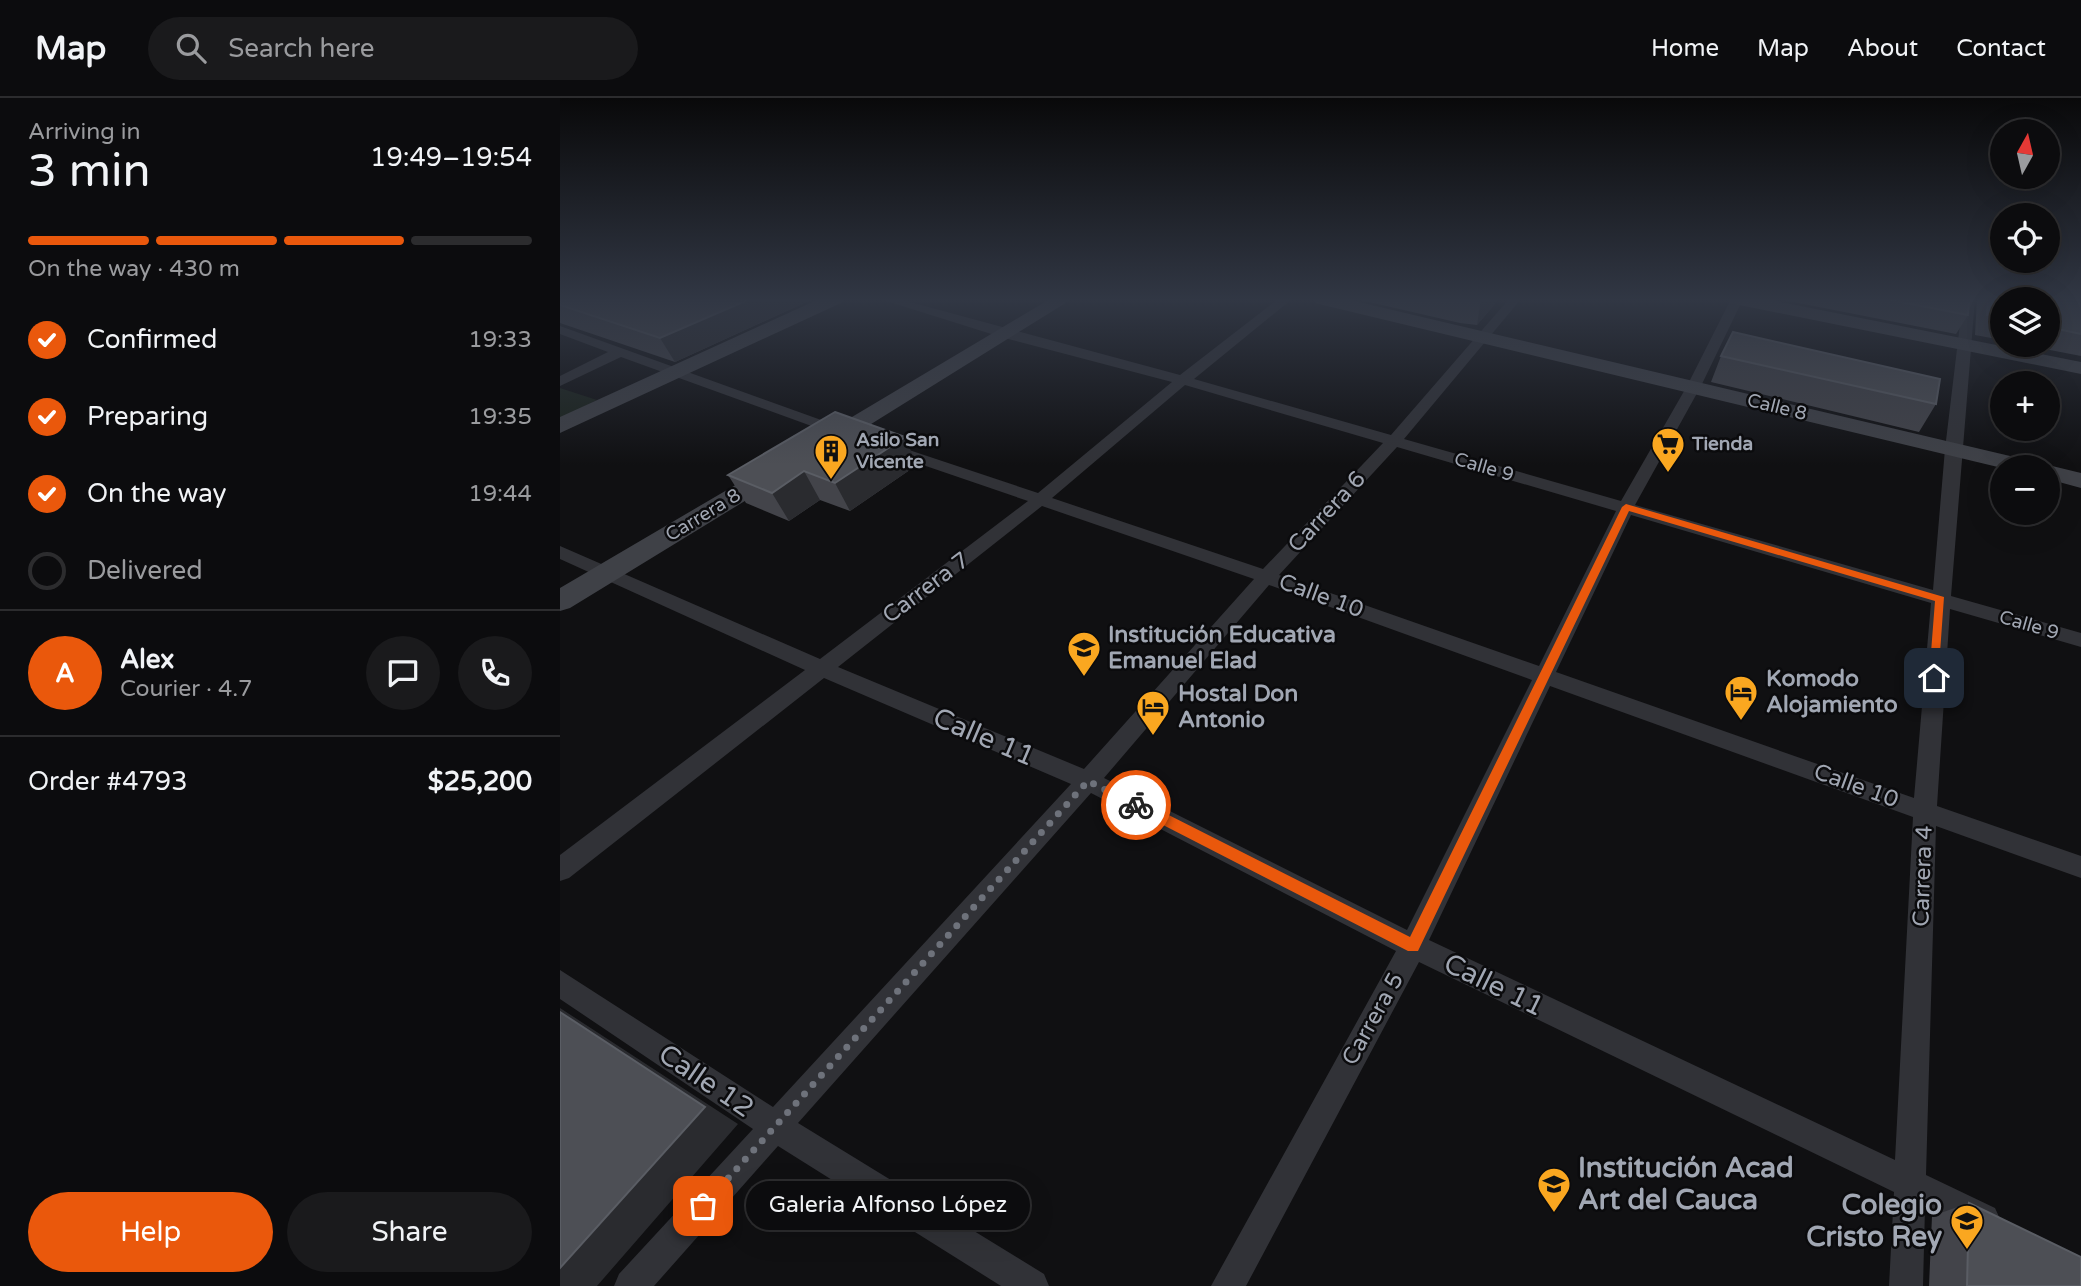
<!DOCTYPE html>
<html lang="en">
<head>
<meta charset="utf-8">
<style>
  body { margin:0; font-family:"Varela Round",sans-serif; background:#1a1a1c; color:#f1f3f6; height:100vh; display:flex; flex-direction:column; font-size:26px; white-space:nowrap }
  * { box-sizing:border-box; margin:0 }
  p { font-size:23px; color:#9a9b9e }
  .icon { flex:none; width:38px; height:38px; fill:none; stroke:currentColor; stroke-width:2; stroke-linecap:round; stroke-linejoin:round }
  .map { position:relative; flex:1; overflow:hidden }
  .panel { display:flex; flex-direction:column; background:#0c0c0e; width:560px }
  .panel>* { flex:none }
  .needle { width:46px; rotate:8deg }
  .tools { position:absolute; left:1430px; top:21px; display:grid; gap:14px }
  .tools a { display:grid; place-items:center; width:70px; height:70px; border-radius:50%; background:#0c0c0e; box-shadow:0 7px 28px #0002,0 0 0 2px #2c2c2e; font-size:35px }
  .pin { position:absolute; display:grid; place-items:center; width:60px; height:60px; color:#fff; margin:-30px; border-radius:14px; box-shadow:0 4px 10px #0006 }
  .courier { position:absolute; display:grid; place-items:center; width:70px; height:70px; margin:-35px; border:5px solid #ea580c; border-radius:50%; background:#fff; color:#222; box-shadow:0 2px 9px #0007 }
  .bubble { position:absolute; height:49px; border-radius:24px; background:#0c0c0e; box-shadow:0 7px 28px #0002,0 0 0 2px #2c2c2e; font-size:23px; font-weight:600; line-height:49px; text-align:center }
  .headline em { font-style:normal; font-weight:600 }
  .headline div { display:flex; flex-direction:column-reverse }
  .headline { display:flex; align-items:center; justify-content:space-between; height:119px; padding:0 28px }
  h1 { font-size:46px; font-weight:600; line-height:52px }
  .bar { display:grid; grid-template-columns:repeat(4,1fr); gap:10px 7px; align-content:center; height:84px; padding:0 28px }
  .bar i { height:9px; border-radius:5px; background:#2c2c2e }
  .bar .selected { background:#ea580c }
  .bar p { grid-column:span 4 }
  .line { display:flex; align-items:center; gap:18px; padding:0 28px; border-top:2px solid #2c2c2e }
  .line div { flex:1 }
  .round { display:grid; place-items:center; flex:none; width:74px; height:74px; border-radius:37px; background:#1a1a1c }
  ol { padding:0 28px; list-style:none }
  li { display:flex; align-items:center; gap:21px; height:77px }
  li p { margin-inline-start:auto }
  li .icon { padding:7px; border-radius:50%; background:#ea580c; color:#fff; stroke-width:4 }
  li:last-child { color:#9a9b9e }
  li i { width:38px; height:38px; border:4px solid #2c2c2e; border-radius:50% }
  .cta { display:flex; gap:14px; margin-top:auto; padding:14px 28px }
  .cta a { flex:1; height:80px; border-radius:42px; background:#ea580c; color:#fff; font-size:28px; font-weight:600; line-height:80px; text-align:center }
  .cta a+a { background:#1a1a1c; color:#f1f3f6 }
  header { display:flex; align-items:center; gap:42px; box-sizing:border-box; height:98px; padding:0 35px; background:#0c0c0e; border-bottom:2px solid #2c2c2e }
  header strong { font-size:33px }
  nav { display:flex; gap:38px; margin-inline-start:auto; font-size:24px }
  .search { width:490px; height:63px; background:#1a1a1c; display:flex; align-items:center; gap:18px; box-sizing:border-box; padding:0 24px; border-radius:38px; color:#9a9b9e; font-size:26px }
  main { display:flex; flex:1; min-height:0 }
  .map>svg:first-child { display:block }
  .green { fill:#1a221b }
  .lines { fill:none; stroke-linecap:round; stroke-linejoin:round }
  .street { fill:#313237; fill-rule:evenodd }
  .secondary { fill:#3f4147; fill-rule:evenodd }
  .wall { fill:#43444a }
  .shaded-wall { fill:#2a2b2f }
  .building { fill:#4d4f55; stroke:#5a5d64; stroke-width:2 }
  .route { fill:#ea580c }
  .done { stroke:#6e727b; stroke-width:7; stroke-dasharray:0 12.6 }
  .labels { text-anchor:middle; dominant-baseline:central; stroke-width:5; stroke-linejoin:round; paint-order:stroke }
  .far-street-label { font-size:19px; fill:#a1a7b3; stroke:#0b0b0d }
  .far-poi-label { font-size:19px; font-weight:bold; fill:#a1a7b3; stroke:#0b0b0d; text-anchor:start }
  .street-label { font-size:23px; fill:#a1a7b3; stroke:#0b0b0d }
  .poi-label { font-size:23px; font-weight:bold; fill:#a1a7b3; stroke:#0b0b0d; text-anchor:start }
  .near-street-label { font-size:28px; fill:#a1a7b3; stroke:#0b0b0d }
  .near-poi-label { font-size:28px; font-weight:bold; fill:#a1a7b3; stroke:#0b0b0d; text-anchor:start }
</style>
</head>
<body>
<header>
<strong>Map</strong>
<div class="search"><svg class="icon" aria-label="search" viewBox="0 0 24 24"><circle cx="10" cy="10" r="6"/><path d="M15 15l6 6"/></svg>Search here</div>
<nav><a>Home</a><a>Map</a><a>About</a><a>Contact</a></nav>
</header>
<main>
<section class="panel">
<div class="headline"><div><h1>3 min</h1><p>Arriving in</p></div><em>19:49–19:54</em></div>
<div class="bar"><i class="selected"></i><i class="selected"></i><i class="selected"></i><i></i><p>On the way · 430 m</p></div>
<ol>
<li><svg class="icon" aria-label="check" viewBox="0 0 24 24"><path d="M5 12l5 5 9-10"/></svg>Confirmed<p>19:33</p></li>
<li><svg class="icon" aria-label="check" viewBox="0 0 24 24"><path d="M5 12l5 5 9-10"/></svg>Preparing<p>19:35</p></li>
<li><svg class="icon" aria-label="check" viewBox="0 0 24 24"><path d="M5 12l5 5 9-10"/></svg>On the way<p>19:44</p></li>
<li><i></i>Delivered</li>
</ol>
<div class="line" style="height:126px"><b class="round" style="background:#ea580c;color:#fff">A</b><div><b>Alex</b><p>Courier · 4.7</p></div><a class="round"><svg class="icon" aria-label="chat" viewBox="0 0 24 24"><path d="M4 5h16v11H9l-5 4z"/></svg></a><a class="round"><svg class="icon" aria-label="phone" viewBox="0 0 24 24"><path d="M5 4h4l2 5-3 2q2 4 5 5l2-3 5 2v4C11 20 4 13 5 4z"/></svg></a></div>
<div class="line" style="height:91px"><div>Order #4793</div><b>$25,200</b></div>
<div class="cta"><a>Help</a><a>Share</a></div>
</section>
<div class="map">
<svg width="1521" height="1188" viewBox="0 0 1521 1188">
  <rect width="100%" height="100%" fill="#101012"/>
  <path class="green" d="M0,290L37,302L0,321Z"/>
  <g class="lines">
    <path class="street" d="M267,201H280L274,205Z
      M320,201H339L620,277L718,201H732L634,281L831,337L949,201H961L844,341L1061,403L1127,288L1171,201H1183L1141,288L1075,407L1373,492L1385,351L1403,201H1415L1391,498L1521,535V549L1390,511L1377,708L1521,758V780L1376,728L1366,1077L1435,1110L1440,1121L1435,1132L1424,1137L1365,1110L1363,1188H1329L1334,1094L859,864L686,1188H651L836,853L531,695L238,1025L484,1176L489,1188H441L218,1048L94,1188H54L59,1176L193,1031L0,901V872L213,1009L511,686L264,580L9,780L0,783V757L245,572L0,461V448L260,561L468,403L322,353L320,350L322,347H334L478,395L612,284L441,239ZM625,287L823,345L703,471L492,400ZM837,349L1056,413L979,568L719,477ZM482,408L694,481L524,671L278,569ZM1071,417L1371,505L1354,700L996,574ZM709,487L972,582L847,832L544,680ZM990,588L1353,719L1335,1062L869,842Z
      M0,228L289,332L292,335L289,338H279L61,259L0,288V278L48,254L0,236Z"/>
    <path class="secondary" d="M259,201H283L281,205L0,335V319Z
      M490,201H512L271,351H255L251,346L255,341Z
      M754,201H786L1467,362L1476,364L1479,369L1442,370L763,207L756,205Z
      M1170,201H1206L1521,264V276L1179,207L1172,205Z
      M215,367L224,369L227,374L224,379L10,510L0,513V490L206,369Z
      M1488,367L1521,375V390L1488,381V369H1479Z"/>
  </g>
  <path class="wall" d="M0,201H253L115,264L0,225Z
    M796,201H939L917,227L900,225Z
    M1218,201H1409L1408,217L1396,236Z
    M1417,201H1521V258L1464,247H1488V201H1442V242L1415,237Z
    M1161,258L1376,306L1359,334L1151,284Z
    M357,367L290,413L260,402L229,423L186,405L168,377Z
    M1409,1105L1521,1188H1369L1372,1118Z"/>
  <path class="shaded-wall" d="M190,201H253L115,264L100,240Z
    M921,201H939L917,227Z
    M345,339L357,367L290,413L275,385Z
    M244,373L260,402L229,423L212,395Z
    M0,910L178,1026L37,1188H0Z"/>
  <path class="building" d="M0,201H190L100,240L0,207Z
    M1325,201H1409L1408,217Z
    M1428,201H1521V236L1488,229V201H1442V220L1427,217Z
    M1173,234L1380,281L1376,306L1161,258Z
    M275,314L345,339L275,385L244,373L212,395L168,377Z
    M0,914L145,1009L0,1170Z
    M1409,1105L1521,1159V1188H1407Z"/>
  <linearGradient id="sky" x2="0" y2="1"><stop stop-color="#09090a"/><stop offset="0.55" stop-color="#313744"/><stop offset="1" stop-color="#313744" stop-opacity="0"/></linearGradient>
  <rect width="1521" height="367" fill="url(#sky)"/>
  <path class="route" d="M1066,406L1384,499L1378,583H1370L1369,580L1375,503L1069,413L858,853H848L572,711V703H581L850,839L1062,409Z"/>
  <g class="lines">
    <path class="done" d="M143,1108L528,683L576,707"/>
  </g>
  <defs>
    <symbol id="supermarket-pin" viewBox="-11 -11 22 30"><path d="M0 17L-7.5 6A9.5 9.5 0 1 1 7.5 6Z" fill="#faa720" stroke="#0b0b0d"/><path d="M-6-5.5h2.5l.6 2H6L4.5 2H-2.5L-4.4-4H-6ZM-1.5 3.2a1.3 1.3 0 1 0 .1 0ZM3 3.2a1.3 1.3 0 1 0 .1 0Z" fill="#111"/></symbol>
    <symbol id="building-pin" viewBox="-11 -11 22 30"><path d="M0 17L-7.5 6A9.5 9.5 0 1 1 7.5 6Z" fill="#faa720" stroke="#0b0b0d"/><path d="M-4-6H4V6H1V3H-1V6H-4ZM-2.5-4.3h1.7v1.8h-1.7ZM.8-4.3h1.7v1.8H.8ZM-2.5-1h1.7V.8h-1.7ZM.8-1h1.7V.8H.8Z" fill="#111"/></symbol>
    <symbol id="school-pin" viewBox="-11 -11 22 30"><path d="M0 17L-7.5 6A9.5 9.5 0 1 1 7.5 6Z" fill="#faa720" stroke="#0b0b0d"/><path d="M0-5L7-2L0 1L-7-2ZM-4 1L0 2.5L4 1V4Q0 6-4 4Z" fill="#111"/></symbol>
    <symbol id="hotel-pin" viewBox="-11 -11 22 30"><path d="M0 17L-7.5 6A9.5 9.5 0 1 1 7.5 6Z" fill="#faa720" stroke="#0b0b0d"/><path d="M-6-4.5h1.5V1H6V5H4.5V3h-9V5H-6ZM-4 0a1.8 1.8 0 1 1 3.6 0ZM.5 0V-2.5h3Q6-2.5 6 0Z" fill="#111"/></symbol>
  </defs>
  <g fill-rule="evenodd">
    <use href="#supermarket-pin" x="1089" y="327" width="38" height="52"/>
    <use href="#building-pin" x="252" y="334" width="38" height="52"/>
    <use href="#school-pin" x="505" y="531" width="38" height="52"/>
    <use href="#hotel-pin" x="1162" y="575" width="38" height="52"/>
    <use href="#hotel-pin" x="574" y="590" width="38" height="52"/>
    <use href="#school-pin" x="975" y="1067" width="38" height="52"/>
    <use href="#school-pin" x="1388" y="1104" width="38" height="52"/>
  </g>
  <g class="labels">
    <g class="far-street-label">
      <text transform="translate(1217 309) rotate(14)">Calle 8</text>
      <text transform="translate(924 369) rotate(16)">Calle 9</text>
      <text transform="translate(143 417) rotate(-31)">Carrera 8</text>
      <text transform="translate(1469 527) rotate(16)">Calle 9</text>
    </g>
    <g class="far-poi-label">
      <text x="296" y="342">Asilo San<tspan x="296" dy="22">Vicente</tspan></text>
      <text x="1132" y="346">Tienda</text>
    </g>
    <g class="street-label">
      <text transform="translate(767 414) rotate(-47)">Carrera 6</text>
      <text transform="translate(366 490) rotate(-37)">Carrera 7</text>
      <text transform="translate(761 498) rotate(20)">Calle 10</text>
      <text transform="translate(1296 688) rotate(20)">Calle 10</text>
      <text transform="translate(1363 778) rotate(-88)">Carrera 4</text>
      <text transform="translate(813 921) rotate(-61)">Carrera 5</text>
    </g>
    <g class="poi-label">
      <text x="548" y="537">Institución Educativa<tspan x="548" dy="26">Emanuel Elad</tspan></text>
      <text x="1206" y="581">Komodo<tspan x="1206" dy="26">Alojamiento</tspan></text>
      <text x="618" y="596">Hostal Don<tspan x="618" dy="26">Antonio</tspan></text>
    </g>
    <g class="near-street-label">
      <text transform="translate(424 639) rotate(23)">Calle 11</text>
      <text transform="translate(934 887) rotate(26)">Calle 11</text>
      <text transform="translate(146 983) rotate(34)">Calle 12</text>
    </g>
    <g class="near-poi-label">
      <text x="1018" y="1070">Institución Acad<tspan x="1018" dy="32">Art del Cauca</tspan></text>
      <text x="1382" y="1107" text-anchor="end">Colegio<tspan x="1382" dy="32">Cristo Rey</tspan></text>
    </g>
  </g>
</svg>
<div class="tools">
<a><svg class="needle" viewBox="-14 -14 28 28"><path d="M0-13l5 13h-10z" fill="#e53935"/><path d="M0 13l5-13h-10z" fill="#9a9b9e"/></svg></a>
<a><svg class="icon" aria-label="locate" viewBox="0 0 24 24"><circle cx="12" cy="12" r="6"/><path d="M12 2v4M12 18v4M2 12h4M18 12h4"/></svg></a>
<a><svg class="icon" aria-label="layers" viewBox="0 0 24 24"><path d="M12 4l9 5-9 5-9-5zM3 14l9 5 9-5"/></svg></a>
<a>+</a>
<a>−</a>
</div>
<div class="pin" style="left:143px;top:1108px;background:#ea580c"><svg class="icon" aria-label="bag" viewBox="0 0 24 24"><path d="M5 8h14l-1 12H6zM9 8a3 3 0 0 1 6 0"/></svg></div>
<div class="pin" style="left:1374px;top:580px;background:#1f2937"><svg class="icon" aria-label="home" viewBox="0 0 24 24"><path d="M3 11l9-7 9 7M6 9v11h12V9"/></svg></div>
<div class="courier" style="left:576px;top:707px"><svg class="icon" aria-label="bike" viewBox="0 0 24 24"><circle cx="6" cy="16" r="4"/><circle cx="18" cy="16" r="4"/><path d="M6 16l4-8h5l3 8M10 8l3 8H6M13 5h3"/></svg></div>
<div class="bubble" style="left:186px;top:1083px;width:284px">Galeria Alfonso López</div>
</div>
</main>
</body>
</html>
